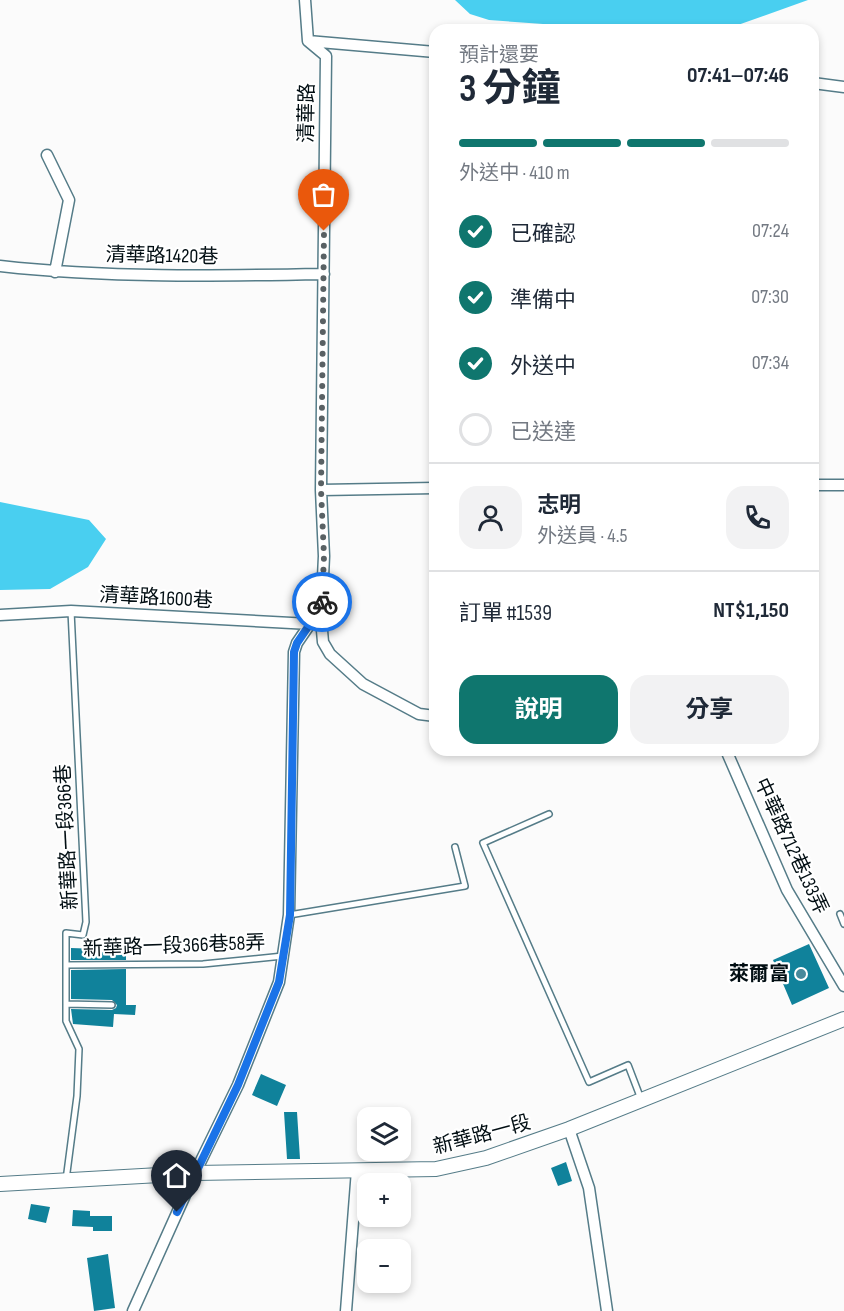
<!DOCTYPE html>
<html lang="zh-TW">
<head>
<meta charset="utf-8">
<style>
  body { margin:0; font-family:"Sofia Sans Condensed","Noto Sans TC",sans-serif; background:#f2f2f3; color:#1f2937; height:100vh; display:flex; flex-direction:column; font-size:22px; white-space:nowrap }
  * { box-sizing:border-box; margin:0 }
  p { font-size:20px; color:#747a83 }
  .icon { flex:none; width:33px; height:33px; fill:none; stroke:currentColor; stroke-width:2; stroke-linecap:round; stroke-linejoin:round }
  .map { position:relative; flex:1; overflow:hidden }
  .panel { position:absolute; left:429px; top:24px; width:390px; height:732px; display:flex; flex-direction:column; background:#fff; border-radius:18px; box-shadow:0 3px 9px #0003 }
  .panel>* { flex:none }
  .tools { position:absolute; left:357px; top:1107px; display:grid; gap:12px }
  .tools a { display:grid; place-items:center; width:54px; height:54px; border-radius:12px; background:#fff; box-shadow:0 3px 9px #0003; font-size:30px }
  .pin { position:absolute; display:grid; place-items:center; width:51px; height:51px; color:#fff; margin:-62px -26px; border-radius:50% 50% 50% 0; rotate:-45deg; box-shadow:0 0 6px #0007 }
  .pin .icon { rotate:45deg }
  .courier { position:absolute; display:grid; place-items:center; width:60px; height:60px; margin:-30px; border:4px solid #1a73e8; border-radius:50%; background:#fff; color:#222; box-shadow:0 2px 8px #0007 }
  .overview em { font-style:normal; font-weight:700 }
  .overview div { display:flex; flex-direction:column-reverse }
  .overview { display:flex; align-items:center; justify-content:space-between; height:102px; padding:0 30px }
  h1 { font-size:39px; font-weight:700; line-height:45px }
  .bar { display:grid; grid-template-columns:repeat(4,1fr); gap:9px 6px; align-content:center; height:72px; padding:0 30px }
  .bar i { height:8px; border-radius:4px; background:#e0e1e3 }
  .bar .current { background:#0f766e }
  .bar p { grid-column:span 4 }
  .line { display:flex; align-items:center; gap:15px; padding:0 30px; border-top:2px solid #e0e1e3 }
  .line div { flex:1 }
  .round { display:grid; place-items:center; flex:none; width:63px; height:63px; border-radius:18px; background:#f2f2f3 }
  ol { padding:0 30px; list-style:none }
  li { display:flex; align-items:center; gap:18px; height:66px }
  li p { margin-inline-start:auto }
  li .icon { padding:6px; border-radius:50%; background:#0f766e; color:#fff; stroke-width:4 }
  li:last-child { color:#747a83 }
  li i { width:33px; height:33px; border:3px solid #e0e1e3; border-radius:50% }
  .button { display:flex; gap:12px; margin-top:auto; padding:12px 30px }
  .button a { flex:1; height:69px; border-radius:18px; background:#0f766e; color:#fff; font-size:24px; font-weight:700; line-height:69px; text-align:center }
  .button a+a { background:#f2f2f3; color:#1f2937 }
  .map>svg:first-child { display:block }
  .water { fill:#49cff0 }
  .building { fill:#10829b }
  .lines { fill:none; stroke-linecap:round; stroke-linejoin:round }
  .service-casing { stroke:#557c88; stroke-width:8 }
  .minor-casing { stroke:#557c88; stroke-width:13 }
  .tertiary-casing { stroke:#557c88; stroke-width:16 }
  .service { stroke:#fff; stroke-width:5 }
  .minor { stroke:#fff; stroke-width:10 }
  .tertiary { stroke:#fff; stroke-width:14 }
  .done { stroke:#596164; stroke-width:6; stroke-dasharray:0 10.8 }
  .route { stroke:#1a73e8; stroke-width:8 }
  .poi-dot { fill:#48899b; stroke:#fff; stroke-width:2 }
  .labels { text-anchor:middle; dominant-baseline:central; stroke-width:4.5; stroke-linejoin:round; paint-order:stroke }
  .street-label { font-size:20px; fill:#020e13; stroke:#fff }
  .poi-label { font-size:20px; font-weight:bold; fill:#020e13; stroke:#fff; text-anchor:end }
</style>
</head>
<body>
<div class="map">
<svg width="844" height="1311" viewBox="0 0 844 1311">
  <rect width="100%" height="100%" fill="#fbfbfb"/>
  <path class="water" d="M455,0H808L735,26L695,30H627L489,20L470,14Z
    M0,502L89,520L106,539L88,567L50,589L0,590Z"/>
  <path class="building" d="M809,944L829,988L792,1005L773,960Z
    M71,948L126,950V960H71Z
    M126,969V1005H136L135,1015L114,1014L113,1027L73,1024L71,1009L112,1010L116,1008L117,1005L112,1000L71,999V970Z
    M261,1074L286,1085L277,1106L252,1095Z
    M284,1112H297L300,1159H287Z
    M566,1162L572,1181L558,1186L551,1168Z
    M31,1204L50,1207L46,1223L28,1219Z
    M73,1210L90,1211V1216H112V1231H93V1227L72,1226Z
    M108,1254L115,1308L94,1311L87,1258Z"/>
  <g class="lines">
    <defs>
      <path id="service" d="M549,814L483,843L589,1082L628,1065L641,1099
        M840,914L844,924
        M289,915L465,886L455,847
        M66,965L203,964L283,956
        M66,1004L112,1005
        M66,1180L77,1096L79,1049L66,1021V933L83,935L86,922L71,611"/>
      <path id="minor" d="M308,41L435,52
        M813,83L844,87
        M47,155L69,200L55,272
        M0,266C106,278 217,276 324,274
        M813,485H844
        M321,490L435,488
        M0,615L71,611L310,624L321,619L324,556L321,490L326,56L308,41L305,0
        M321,619L323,642L330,654L363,684L419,714L435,716
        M726,750L787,890L844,986
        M569,1129L589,1188L607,1311
        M133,1311L195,1173L238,1085L279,982L289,915L294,652L297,643L310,624
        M346,1311L357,1170"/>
      <path id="tertiary" d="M0,1184L195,1173L436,1169L486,1158L569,1129L844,1019"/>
    </defs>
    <use href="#service" class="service-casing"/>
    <use href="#minor" class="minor-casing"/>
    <use href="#tertiary" class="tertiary-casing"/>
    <use href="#service" class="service"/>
    <use href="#minor" class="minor"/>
    <use href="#tertiary" class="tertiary"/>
  </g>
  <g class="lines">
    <path class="done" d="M322,602L324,556L321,490L324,231"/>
    <path class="route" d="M177,1212L238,1085L279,982L290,915L294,652L297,643L310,624L321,619L322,602"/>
  </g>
  <circle class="poi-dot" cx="801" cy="974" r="6"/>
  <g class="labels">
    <g class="street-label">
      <text transform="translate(307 113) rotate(-89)">清華路</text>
      <text transform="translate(162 256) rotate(1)">清華路1420巷</text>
      <text transform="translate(156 598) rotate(3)">清華路1600巷</text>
      <text transform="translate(67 837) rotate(-93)">新華路一段366巷</text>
      <text transform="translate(791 846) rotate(65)">中華路712巷133弄</text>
      <text transform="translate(174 946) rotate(-2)">新華路一段366巷58弄</text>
      <text transform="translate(482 1135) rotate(-15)">新華路一段</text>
    </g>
    <g class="poi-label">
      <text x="789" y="974">萊爾富</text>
    </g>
  </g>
</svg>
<div class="tools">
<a><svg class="icon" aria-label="layers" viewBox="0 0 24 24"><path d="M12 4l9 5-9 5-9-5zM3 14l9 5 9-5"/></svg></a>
<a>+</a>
<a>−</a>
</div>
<div class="pin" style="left:324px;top:231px;background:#ea580c"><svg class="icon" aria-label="bag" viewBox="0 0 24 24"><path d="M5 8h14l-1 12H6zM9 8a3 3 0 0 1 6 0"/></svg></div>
<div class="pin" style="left:177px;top:1212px;background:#1f2937"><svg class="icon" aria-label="home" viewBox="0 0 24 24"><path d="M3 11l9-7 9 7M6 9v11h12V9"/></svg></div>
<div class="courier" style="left:322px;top:602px"><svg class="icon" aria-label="bike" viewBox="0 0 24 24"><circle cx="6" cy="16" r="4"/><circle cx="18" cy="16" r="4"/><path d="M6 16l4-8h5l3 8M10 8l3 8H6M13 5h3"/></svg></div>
<section class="panel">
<div class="overview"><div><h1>3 分鐘</h1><p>預計還要</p></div><em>07:41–07:46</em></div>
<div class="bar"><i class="current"></i><i class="current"></i><i class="current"></i><i></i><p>外送中 · 410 m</p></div>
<ol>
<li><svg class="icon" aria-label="check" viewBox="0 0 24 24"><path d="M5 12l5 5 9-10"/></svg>已確認<p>07:24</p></li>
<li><svg class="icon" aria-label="check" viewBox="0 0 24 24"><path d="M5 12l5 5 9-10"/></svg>準備中<p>07:30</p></li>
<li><svg class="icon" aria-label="check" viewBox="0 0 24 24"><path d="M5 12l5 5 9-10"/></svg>外送中<p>07:34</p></li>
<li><i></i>已送達</li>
</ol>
<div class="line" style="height:108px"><a class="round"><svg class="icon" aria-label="person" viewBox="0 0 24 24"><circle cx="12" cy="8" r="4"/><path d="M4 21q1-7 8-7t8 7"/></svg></a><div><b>志明</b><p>外送員 · 4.5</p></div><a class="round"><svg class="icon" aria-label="phone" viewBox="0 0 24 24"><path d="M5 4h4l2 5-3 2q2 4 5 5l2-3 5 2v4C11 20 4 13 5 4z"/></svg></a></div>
<div class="line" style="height:78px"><div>訂單 #1539</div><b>NT$1,150</b></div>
<div class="button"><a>說明</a><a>分享</a></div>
</section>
</div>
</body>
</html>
